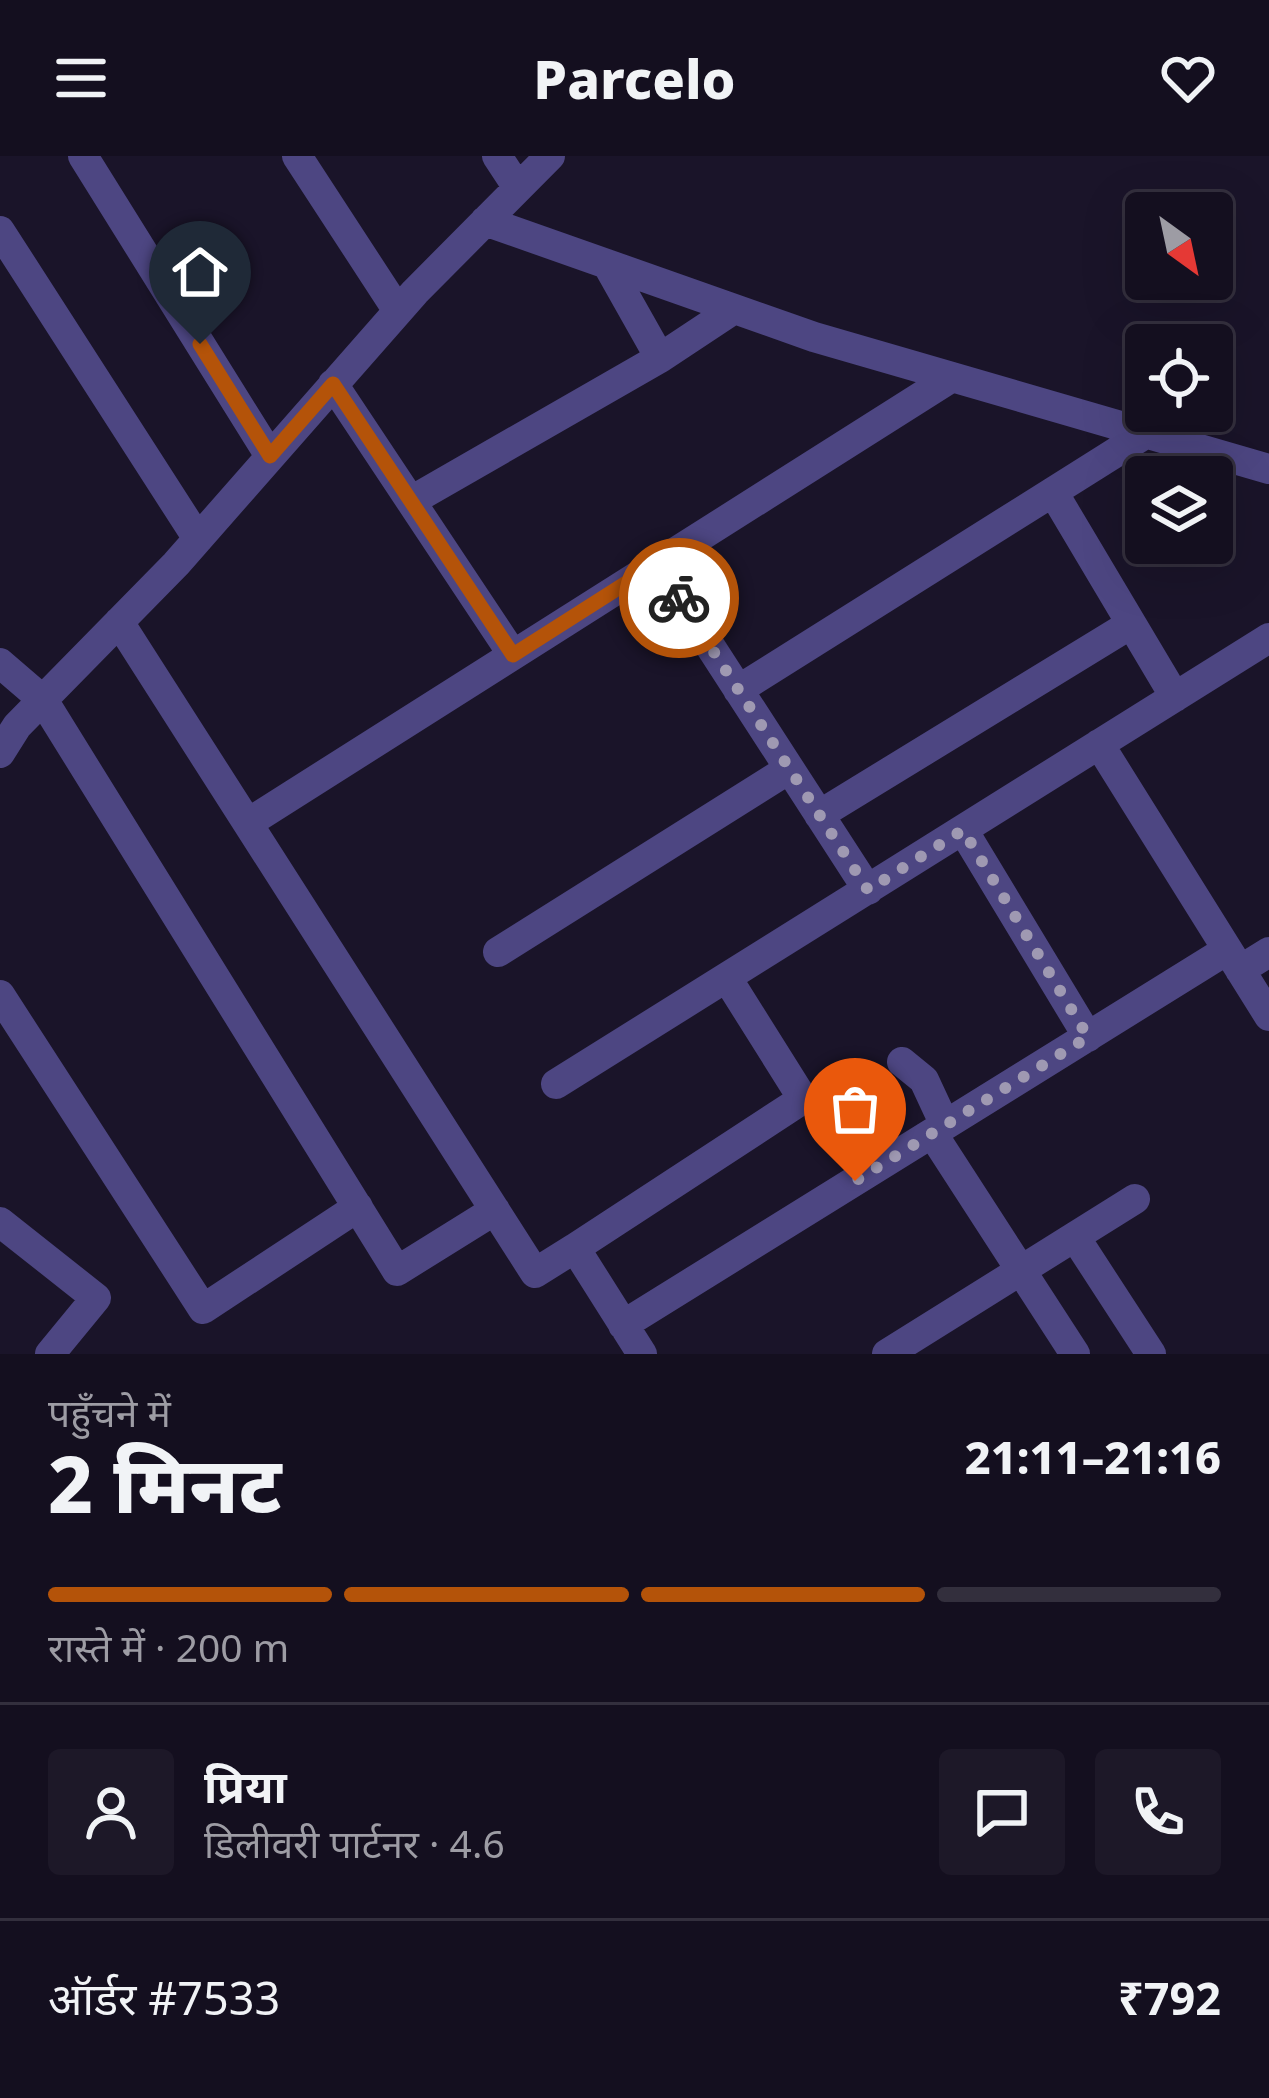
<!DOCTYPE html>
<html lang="hi">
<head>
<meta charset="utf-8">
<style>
  body { margin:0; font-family:"Noto Sans","Noto Sans Devanagari",sans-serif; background:#1d1828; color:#f1f3f6; height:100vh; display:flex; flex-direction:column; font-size:45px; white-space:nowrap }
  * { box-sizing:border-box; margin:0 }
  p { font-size:39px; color:#9d9ca4 }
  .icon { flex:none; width:66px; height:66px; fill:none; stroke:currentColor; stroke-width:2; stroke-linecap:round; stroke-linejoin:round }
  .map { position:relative; height:1198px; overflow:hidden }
  .drawer { display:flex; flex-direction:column; background:#140f1f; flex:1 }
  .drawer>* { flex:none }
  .needle { width:78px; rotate:147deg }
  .tools { position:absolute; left:1125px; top:36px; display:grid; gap:24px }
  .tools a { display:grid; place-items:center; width:108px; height:108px; border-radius:12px; background:#140f1f; box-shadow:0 12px 48px #0002,0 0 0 3px #332f3d; font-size:60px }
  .pin { position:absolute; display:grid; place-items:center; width:102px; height:102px; color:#fff; margin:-123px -51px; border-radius:50% 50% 50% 0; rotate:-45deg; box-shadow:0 0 12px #0007 }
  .pin .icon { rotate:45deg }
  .courier { position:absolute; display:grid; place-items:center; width:120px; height:120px; margin:-60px; border:9px solid #b45309; border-radius:50%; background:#fff; color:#222; box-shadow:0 3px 15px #0007 }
  .headline em { font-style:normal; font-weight:800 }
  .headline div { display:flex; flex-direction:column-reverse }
  .headline { display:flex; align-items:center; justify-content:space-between; height:204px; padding:0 48px }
  h1 { font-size:78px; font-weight:800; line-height:90px }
  .bar { display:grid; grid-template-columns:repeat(4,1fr); gap:18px 12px; align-content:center; height:144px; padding:0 48px }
  .bar i { height:15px; border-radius:9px; background:#332f3d }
  .bar .current { background:#b45309 }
  .bar p { grid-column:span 4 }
  .line { display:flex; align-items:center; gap:30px; padding:0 48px; border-top:3px solid #332f3d }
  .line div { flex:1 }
  .round { display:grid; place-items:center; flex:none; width:126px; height:126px; border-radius:12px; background:#1d1828 }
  header { display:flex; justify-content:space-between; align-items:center; height:156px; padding:0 48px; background:#140f1f; font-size:54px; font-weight:800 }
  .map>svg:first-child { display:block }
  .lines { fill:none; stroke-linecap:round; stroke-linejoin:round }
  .minor { stroke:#4d4682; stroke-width:30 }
  .done { stroke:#9f99b2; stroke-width:12; stroke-dasharray:0 21.6 }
  .route { stroke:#b45309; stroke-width:15 }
</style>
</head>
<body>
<header><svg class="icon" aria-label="menu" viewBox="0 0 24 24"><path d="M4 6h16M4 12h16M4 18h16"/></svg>Parcelo<svg class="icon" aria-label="heart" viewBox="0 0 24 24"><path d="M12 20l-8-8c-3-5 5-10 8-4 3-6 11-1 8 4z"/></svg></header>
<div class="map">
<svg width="1269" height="1198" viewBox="0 0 1269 1198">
  <rect width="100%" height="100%" fill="#1a1429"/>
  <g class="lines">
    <path class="minor" d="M83,0L270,300
      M297,0L398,155
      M497,0L518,32
      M485,65L814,181L1269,313
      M0,75L198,383
      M660,202L734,153
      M333,228L513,499
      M1053,336L1175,541
      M411,345L660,202L607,108
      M657,408L868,734
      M119,466L535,1117L575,1092L642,1198
      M0,507L43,544L397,1115L495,1054
      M738,534L1145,278
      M1099,588L1269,860
      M0,597L17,570L176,408L415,136L550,0
      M819,659L1131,468
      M248,667L952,221
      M963,674L1088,881
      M498,796L789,613
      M1240,814L1269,796
      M0,839L203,1153L358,1051
      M902,906L924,924L944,967
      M556,928L1269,482
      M932,977L1075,1198
      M0,1066L96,1142L50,1198
      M1075,1081L1151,1198
      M575,1092L803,943L727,822
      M623,1169L1227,794
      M887,1198L1135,1043"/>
  </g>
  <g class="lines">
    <path class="done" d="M679,442L868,734L963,674L1088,881L855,1025"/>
    <path class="route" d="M200,188L270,300L333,228L513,499L656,408L679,442"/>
  </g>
</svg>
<div class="tools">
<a><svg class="needle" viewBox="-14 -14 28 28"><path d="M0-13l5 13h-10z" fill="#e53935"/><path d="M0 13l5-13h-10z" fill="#9d9ca4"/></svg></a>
<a><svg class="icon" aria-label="locate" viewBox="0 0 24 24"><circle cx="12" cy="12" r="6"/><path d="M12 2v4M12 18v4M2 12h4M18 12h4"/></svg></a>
<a><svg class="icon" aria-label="layers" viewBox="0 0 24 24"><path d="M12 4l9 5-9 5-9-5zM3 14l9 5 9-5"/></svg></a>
</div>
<div class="pin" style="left:855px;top:1025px;background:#ea580c"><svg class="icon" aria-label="bag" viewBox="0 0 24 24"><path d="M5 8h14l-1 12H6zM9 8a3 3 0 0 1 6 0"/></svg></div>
<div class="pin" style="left:200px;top:188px;background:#1f2937"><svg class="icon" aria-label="home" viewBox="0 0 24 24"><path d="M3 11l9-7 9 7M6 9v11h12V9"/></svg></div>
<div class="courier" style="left:679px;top:442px"><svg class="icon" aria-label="bike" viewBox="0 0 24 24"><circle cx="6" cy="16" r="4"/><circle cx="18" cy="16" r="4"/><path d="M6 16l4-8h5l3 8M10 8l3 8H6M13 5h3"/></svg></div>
</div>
<section class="drawer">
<div class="headline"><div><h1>2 मिनट</h1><p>पहुँचने में</p></div><em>21:11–21:16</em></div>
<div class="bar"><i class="current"></i><i class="current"></i><i class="current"></i><i></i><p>रास्ते में · 200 m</p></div>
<div class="line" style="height:216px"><a class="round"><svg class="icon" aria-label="person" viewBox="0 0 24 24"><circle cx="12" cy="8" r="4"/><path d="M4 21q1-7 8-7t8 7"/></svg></a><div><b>प्रिया</b><p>डिलीवरी पार्टनर · 4.6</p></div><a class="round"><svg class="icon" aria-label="chat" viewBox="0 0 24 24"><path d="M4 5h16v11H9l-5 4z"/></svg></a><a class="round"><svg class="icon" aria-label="phone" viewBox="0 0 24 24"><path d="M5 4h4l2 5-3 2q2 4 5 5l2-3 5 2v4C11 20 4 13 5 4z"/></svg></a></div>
<div class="line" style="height:156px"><div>ऑर्डर #7533</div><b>₹792</b></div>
</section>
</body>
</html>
